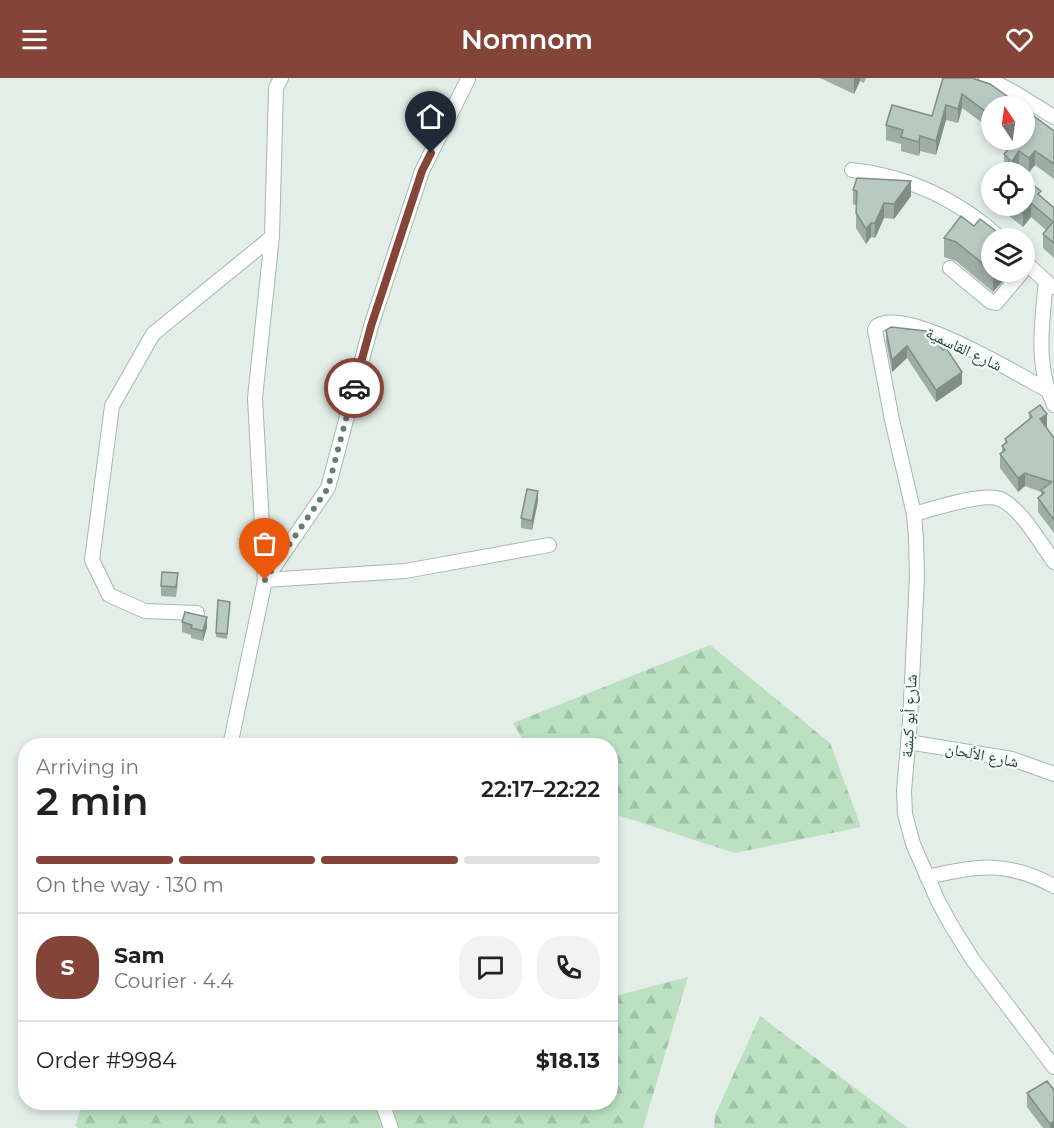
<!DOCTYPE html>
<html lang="en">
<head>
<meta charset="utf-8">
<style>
  body { margin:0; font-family:Montserrat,"Noto Naskh Arabic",sans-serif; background:#f2f2f2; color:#222; height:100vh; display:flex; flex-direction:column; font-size:22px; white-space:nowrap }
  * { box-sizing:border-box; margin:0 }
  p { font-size:20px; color:#767676 }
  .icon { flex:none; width:33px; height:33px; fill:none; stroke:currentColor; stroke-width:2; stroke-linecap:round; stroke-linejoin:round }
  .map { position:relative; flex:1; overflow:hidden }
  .sheet { position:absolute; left:18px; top:660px; width:600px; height:372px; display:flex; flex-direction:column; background:#fff; border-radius:24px; box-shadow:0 3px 9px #0003 }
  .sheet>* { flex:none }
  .needle { width:39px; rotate:347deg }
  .buttons { position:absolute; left:981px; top:18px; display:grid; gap:12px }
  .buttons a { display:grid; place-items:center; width:54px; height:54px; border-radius:50%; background:#fff; box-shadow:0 3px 9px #0003; font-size:30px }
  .pin { position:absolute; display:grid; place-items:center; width:51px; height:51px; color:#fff; margin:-62px -26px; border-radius:50% 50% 50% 0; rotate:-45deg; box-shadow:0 0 6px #0007 }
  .pin .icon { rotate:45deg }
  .courier { position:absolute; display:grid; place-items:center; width:60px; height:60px; margin:-30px; border:4px solid #844438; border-radius:50%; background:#fff; color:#222; box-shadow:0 2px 8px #0007 }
  .summary em { font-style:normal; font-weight:600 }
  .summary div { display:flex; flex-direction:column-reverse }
  .summary { display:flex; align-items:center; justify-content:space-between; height:102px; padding:0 18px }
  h1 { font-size:39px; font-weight:600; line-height:45px }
  .bar { display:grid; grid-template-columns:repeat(4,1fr); gap:9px 6px; align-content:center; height:72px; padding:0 18px }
  .bar i { height:8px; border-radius:4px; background:#e0e0e0 }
  .bar .active { background:#844438 }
  .bar p { grid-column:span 4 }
  .line { display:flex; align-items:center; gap:15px; padding:0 18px; border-top:2px solid #e0e0e0 }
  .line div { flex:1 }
  .round { display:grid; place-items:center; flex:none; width:63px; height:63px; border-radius:24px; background:#f2f2f2 }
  header { display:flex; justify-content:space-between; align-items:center; height:78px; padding:0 18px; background:#844438; color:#fff; font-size:27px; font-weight:600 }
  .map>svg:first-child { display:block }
  .forest { fill:url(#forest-firs) }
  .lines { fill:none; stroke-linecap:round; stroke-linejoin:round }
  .minor-casing { stroke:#a5b7af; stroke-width:16 }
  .minor { stroke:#fff; stroke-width:14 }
  .wall { fill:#9eada6 }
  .shaded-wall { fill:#818d87 }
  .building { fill:#b8c9c1; stroke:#818d87; stroke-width:1.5 }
  .done { stroke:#657e74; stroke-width:6; stroke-dasharray:0 10.8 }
  .route { stroke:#844438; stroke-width:8 }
  .labels { text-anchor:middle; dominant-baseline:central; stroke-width:4.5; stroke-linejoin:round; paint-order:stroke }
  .street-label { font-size:16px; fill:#214135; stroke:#f4faf7 }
</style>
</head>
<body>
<header><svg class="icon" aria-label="menu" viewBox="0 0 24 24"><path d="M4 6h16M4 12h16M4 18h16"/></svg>Nomnom<svg class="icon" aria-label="heart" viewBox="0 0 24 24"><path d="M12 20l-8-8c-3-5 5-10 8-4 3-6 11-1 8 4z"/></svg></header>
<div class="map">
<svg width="1054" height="1050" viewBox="0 0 1054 1050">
  <defs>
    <pattern id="forest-firs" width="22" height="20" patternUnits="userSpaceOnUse" patternTransform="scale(1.5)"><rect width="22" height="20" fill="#bbe1c1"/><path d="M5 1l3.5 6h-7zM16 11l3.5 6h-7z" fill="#a0c2a6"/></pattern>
  </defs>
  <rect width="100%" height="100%" fill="#e3eee8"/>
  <path class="forest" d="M710,567L830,665L861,749L735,775L611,735L610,668L526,667L513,645Z
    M688,899L643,1050H79L75,1048L83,1024H610L611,919Z
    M760,938L908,1050H714L715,1037Z"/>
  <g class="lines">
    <defs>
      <path id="minor" d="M986,0L1010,12L1054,39
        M852,92C908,98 959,122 1000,160
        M1024,183L1052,209
        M950,190L991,224L996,225L1022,194
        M1046,203C1042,244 1035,288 1054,327
        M1047,312C1017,296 906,228 877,248L875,252L892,342L914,436L916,460L917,499L910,643L904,713L905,736L913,766L938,823L951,847L973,882L1054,989
        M914,436C933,431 983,414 1000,421C1021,430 1041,466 1054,484
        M265,502L328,410L371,248L422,93L468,1
        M265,502L405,493L549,467
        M197,535L145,533L109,517L92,482L112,328L153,256L272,159
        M908,664L1012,681L1054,696
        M230,668L265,502L255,320L272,158L276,10L281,0
        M927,799C978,788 1006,782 1054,808
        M382,1024L391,1050"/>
    </defs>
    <use href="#minor" class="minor-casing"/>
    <use href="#minor" class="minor"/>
  </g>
  <path class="wall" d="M820,0H866L864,5L860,3L854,16Z
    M943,0L992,28V52L962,30L958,45L946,42L936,77L920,73L919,78L901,73V66L886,62V47L932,38Z
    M1054,53V101L1035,87L1029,94L1019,87V88L1021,94L1004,90V76L1012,68L1004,62H1024Z
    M992,105V124L989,122V108Z
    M853,112L911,118L894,141L884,140L875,160L871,159L866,166L856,150V127L853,126Z
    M1041,118L1054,130V180L1043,170V156L1046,152L1031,139L1023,149L996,128H1024Z
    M961,138L1011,194L993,214L956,183L944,179V160Z
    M886,252L962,306L936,324L907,280L892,294L886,264Z
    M1029,335L1047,350L1054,360V455L1038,434V420L1041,417V414L1025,408L1018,414L1000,390V376L1002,374V368L1005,366V361L1029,342Z
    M538,423L532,452L521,450V440Z
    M178,505L176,519L161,518V508Z
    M230,529L227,561L216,559V555Z
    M182,544L207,549L203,563L191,560V557L182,554Z
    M1027,1015L1054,1050H1043L1027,1029Z"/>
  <path class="shaded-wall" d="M854,0H860V3L854,16Z
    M962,16V30L958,45V31Z
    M946,27V42L936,77V63Z
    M920,58V73L919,78V64Z
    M1019,73V87L1014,94L1012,83Z
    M1035,73V87L1029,94V80Z
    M911,103V118L894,141V126Z
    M884,125V140L875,160V145Z
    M1031,125V139L1023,149V135Z
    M871,145V159L866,166V151Z
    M994,194H1011L993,214V195Z
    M907,268V280L892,294V282Z
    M962,294V306L936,324V312Z
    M1047,336V350L1040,341Z
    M1025,395V408L1018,414V400Z
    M538,413V423L532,452V443Z
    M207,539V549L203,563V553Z
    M1054,1043V1050H1050V1046Z"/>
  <path class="building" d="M943,0H972L990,6L1021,28H992V38L962,16L958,31L946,27L936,63L920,58L919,64L901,59L903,52L886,47L892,27L932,38Z
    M1024,31L1054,53V86L1035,73L1029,80L1019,73L1012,83L1021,90L1017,94H1018H1000L1010,82L1004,76L1017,62H1024Z
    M857,100L911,103L894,126L884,125L875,145H871L866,151L856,135L857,113L853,112Z
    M1024,100L1041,113L1038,116L1054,130V165L1043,156L1053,144L1031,125L1023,135L1013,128H1024Z
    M961,138L974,148L980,141L1005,160H992V193L956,164L944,160Z
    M891,249L926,253L943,272L946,270L962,294L936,312L907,268L892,282L886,252Z
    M1040,327L1047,336L1040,341L1054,360V442L1038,420L1044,415L1041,412L1052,404L1025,395L1018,400L1000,376L1005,372L1002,368L1007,364L1005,361L1032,339L1029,335Z
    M527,411L538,413L532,443L521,440Z
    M162,494L178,495L176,509L161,508Z
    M218,522L230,524L227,556L216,555Z
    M185,534L207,539L203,553L191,550L192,547L182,544Z
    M1047,1003L1054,1012V1043L1050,1046L1027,1015Z"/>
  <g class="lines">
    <path class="done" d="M265,502L328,410L354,310"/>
    <path class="route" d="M354,310L371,248L422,93L431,75"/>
  </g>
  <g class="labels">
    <g class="street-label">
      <text transform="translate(964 271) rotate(25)">شارع القاسمية</text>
      <text transform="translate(909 638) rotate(-87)">شارع أبو كبشة</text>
      <text transform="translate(982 677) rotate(11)">شارع الألحان</text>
    </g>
  </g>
</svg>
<div class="buttons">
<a><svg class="needle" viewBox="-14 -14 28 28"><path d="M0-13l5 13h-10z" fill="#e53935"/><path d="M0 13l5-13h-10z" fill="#767676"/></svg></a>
<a><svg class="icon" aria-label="locate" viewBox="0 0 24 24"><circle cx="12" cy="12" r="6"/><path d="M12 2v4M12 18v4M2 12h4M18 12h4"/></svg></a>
<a><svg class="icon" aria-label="layers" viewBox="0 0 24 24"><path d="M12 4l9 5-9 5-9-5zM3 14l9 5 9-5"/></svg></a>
</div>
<div class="pin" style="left:265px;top:502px;background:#ea580c"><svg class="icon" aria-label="bag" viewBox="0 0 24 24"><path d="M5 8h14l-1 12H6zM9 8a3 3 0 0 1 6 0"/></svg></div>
<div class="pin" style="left:431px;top:75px;background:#1f2937"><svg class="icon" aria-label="home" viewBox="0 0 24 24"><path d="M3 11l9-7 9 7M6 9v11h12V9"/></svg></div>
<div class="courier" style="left:354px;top:310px"><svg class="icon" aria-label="car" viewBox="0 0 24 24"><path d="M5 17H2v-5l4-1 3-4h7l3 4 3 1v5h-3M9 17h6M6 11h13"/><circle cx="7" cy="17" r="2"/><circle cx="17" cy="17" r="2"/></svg></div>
<section class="sheet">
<div class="summary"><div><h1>2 min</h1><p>Arriving in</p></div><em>22:17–22:22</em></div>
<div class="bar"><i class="active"></i><i class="active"></i><i class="active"></i><i></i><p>On the way · 130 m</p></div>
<div class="line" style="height:108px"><b class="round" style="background:#844438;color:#fff">S</b><div><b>Sam</b><p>Courier · 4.4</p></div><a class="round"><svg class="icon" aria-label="chat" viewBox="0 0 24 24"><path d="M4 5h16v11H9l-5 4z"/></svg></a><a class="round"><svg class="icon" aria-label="phone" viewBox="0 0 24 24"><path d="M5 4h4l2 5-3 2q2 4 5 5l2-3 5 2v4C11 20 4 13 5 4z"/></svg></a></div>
<div class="line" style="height:78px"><div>Order #9984</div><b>$18.13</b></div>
</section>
</div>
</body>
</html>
